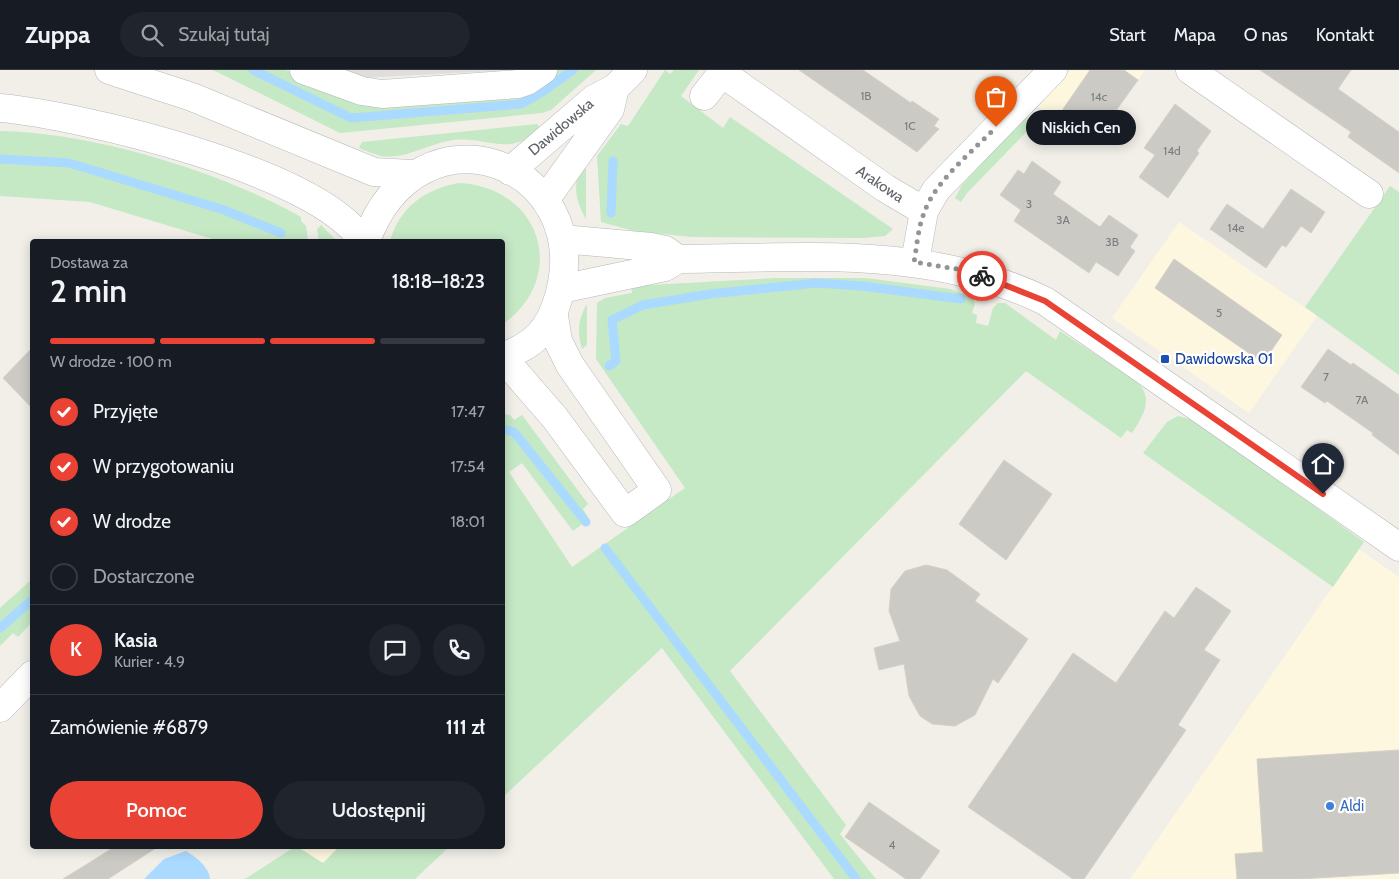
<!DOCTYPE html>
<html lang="pl">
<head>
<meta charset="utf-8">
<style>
  body { margin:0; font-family:Cabin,sans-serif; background:#20242c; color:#f1f3f6; height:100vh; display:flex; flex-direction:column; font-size:19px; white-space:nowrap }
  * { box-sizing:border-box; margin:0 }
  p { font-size:16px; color:#9ea1a6 }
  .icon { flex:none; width:28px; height:28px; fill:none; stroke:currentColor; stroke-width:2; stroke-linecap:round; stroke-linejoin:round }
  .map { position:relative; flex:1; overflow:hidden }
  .sheet { position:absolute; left:30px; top:169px; width:475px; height:610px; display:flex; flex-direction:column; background:#171b24; border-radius:5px; box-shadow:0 2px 12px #0003 }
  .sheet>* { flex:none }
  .pin { position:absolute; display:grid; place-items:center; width:42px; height:42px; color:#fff; margin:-51px -21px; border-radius:50% 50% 50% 0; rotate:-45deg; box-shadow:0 0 5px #0007 }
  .pin .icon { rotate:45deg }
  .courier { position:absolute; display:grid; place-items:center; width:50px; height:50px; margin:-25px; border:4px solid #ea4335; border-radius:50%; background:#fff; color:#222; box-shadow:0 1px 6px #0007 }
  .bubble { position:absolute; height:35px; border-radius:18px; background:#171b24; box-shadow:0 2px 12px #0003; font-size:16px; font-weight:600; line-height:35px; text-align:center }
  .head em { font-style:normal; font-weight:600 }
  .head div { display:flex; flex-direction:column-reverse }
  .head { display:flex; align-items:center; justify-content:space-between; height:85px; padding:0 20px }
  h1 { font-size:32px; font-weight:600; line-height:38px }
  .bar { display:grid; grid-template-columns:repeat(4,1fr); gap:8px 5px; align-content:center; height:60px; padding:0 20px }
  .bar i { height:6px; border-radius:4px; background:#363941 }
  .bar .current { background:#ea4335 }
  .bar p { grid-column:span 4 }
  .line { display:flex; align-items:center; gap:12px; padding:0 20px; border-top:1px solid #363941 }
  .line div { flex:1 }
  .round { display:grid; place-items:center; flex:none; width:52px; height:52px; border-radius:26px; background:#20242c }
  ol { padding:0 20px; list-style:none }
  li { display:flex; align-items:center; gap:15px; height:55px }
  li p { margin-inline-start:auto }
  li .icon { padding:5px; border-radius:50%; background:#ea4335; color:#fff; stroke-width:4 }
  li:last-child { color:#9ea1a6 }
  li i { width:28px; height:28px; border:2px solid #363941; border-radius:50% }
  .primary-button { display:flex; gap:10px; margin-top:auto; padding:10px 20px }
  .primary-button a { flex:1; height:58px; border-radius:30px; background:#ea4335; color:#fff; font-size:20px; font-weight:600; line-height:58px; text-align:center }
  .primary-button a+a { background:#20242c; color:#f1f3f6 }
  header { display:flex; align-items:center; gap:30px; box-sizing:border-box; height:70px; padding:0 25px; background:#171b24; border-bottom:1px solid #363941 }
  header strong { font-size:24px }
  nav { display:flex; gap:28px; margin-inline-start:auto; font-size:18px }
  .search { width:350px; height:45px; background:#20242c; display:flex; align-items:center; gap:12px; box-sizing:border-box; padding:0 18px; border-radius:28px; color:#9ea1a6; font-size:19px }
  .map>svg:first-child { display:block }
  .commercial { fill:#fef7e0 }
  .industrial { fill:#e0deda }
  .green { fill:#c5e8c5 }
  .water { fill:#aadaff }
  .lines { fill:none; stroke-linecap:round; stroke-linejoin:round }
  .stream { stroke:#aadaff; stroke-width:9 }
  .building { fill:#cccac5; stroke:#d6d1c6 }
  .minor-casing { stroke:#b5b8bc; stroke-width:29 }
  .minor { stroke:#fff; stroke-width:28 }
  .done { stroke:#929495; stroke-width:5; stroke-dasharray:0 9 }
  .route { stroke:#ea4335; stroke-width:6 }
  .transit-dot { fill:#1a4fb4; stroke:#fff; stroke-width:2 }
  .shop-dot { fill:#3f7fe0; stroke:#fff; stroke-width:2 }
  .labels { text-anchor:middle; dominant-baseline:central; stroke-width:4.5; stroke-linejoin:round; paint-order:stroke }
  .number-label { font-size:12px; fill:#7a7d7f }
  .street-label { font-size:15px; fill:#5f6368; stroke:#fff }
  .transit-label { font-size:15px; fill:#164399; stroke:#fff; text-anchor:start }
  .shop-label { font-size:15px; fill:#366cbe; stroke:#fff; text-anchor:start }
</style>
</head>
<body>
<header>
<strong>Zuppa</strong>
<div class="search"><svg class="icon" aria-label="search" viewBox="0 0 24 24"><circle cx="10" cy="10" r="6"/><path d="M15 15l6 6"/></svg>Szukaj tutaj</div>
<nav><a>Start</a><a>Mapa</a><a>O nas</a><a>Kontakt</a></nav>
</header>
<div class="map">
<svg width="1399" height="809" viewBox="0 0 1399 809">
  <rect width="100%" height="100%" fill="#f1efe8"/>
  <path class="commercial" d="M1071,0H1145L1092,74L1037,36Z
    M1179,152L1317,246L1249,343L1112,248Z
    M1359,479L1399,507V809H1130Z
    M291,776H340L323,793L296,776L293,779Z"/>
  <path class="industrial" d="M341,0H516L361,8Z"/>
  <path class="green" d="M213,0H286L364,35L516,29L527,24L558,0H596L551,40L542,43L340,63Z
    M665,0L670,4L674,0H699L681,26L723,58L730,47L893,159L885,166L863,168L692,167L634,161L601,152L597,86L621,54L628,56Z
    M1028,48L1035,53L967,123L961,132L955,128L962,115L1021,50Z
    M537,54L541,59C507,88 490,66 453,70C429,73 406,90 381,86C374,84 366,81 359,78L362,72Z
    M0,61C91,62 222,102 301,147V151L306,156L308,171H219L90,132L0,126Z
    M581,95L586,99V149C575,130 573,116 581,95Z
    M458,113C540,116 570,206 503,254L502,171H390C400,137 424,120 458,113Z
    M1390,116L1399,122V305L1305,237Z
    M321,155L337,171H319L317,159Z
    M776,208H866L950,219L972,227L975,234L972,243L977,245L976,253L988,256L993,238L998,233H1005L1056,270L1060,261L1135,310C1155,328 1144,344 1132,363L1127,360L1121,368L1026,301L730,601L846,755L840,764L876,809H834L662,578L503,727V344L510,345L514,350L522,345L588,434L583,439L589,449L573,461L522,393L509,402L572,497L685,418L596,289L597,233L605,228L632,223L631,216Z
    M587,234V275L582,279C577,263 578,249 587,234Z
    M1178,346L1197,351L1364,472L1333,517L1143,383L1167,352Z
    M32,509V552L18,567L13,563L0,576V538Z
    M296,776L323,793L340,776H450L415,809H245Z"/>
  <path class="water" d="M186,781C196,787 209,797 210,809H144L164,789Z"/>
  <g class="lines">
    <path class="stream" d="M253,0L351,48L521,34L542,22L573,0
      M0,89L69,93L224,140L281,163
      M611,143L613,91
      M609,296L616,291L612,250L643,235L710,224L816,213L862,216L961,229
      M502,359L514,362L586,452
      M605,478L856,809
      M0,558L32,530"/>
  </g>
  <path class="building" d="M799,0H863L911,33L912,31L939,49L934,56L939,59L917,82Z
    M1090,0H1124L1138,10L1097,67L1061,42Z
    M1260,0H1351L1338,19L1399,62V103L1348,67L1351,62Z
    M1175,34L1211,61L1197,81L1199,83L1168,128L1139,107L1155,85L1144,78Z
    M1032,91L1061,112L1053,124L1100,157L1109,145L1138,165L1130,177L1135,181L1118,206L1096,192L1089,203L1014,151L1021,140L1000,125L1018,100L1024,104Z
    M1291,119L1325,142L1311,163L1301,156L1286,177L1282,175L1266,198L1210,159L1227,134L1263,159Z
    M1174,189L1282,265L1263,293L1155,218Z
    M32,278V338L3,308Z
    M1328,279L1351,295L1353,293L1399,325V385L1372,365L1373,363L1327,331L1325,333L1301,317Z
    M1004,390L1052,424L1006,490L959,454Z
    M926,495L947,500L980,524L975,531L1028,569L998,613L993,609L975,645L955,656L932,654L920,646L909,626L904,594L879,600L874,578L900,571L889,541L891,519L905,501Z
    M1196,517L1231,541L1204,580L1220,590L1178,655L1186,660L1084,809H1073L968,737L1073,583L1116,613L1165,541L1174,548Z
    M1399,680V803L1301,809H1237L1235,784L1263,782L1257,689Z
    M869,732L940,781L920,809H906L845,767Z
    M116,776H159L108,809H63Z"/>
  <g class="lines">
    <defs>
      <path id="minor" d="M109,0L192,27L374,102L412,104
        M304,0L362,21L382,24L518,14L527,11L543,0
        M1190,0L1369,124
        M704,26L722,3L885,118L924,141L915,192
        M0,38C79,45 321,102 362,171
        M510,101L594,29L615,18L633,0
        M545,130L610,39L615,18
        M924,141L936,120L1053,0
        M562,169L651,177L665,180L678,189
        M366,171C418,27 596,92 559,226C550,259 535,275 502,287
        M561,219L665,197L678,189C802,188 931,175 1045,231L1399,477
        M502,287L555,348L625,443L657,420L570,295L558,271L554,246
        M0,638L32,605"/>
    </defs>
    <use href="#minor" class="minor-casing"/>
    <use href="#minor" class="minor"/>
  </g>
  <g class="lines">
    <path class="done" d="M982,206L957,199L914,192C917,176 918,158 924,143C935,111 973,81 996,57"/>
    <path class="route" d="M982,206L1045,231L1323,424"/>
  </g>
  <rect class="transit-dot" x="1160" y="284" width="10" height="10" rx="2.5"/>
  <circle class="shop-dot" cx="1330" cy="736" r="5"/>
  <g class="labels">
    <g class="number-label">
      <text x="866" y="25">1B</text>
      <text x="1099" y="26">14c</text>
      <text x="910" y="55">1C</text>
      <text x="1172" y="80">14d</text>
      <text x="1029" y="133">3</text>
      <text x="1063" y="149">3A</text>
      <text x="1236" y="157">14e</text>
      <text x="1112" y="171">3B</text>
      <text x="1219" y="242">5</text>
      <text x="1326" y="306">7</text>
      <text x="1362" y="329">7A</text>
      <text x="892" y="774">4</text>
    </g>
    <g class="street-label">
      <text transform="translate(561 57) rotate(-40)">Dawidowska</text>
      <text transform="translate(880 114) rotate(34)">Arakowa</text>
    </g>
    <g class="transit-label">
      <text x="1175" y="289">Dawidowska 01</text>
    </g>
    <g class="shop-label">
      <text x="1340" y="736">Aldi</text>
    </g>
  </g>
</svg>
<div class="pin" style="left:996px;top:57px;background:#ea580c"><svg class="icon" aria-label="bag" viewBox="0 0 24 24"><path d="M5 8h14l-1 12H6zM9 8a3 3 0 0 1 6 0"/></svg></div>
<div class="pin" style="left:1323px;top:424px;background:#1f2937"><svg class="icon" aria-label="home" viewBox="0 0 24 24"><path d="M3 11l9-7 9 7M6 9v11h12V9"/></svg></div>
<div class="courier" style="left:982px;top:206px"><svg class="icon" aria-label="bike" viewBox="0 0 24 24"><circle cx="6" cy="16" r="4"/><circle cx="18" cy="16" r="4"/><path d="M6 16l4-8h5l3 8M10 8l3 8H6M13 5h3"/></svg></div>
<div class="bubble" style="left:1026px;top:40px;width:110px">Niskich Cen</div>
<section class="sheet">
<div class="head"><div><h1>2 min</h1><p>Dostawa za</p></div><em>18:18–18:23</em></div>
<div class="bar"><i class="current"></i><i class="current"></i><i class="current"></i><i></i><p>W drodze · 100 m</p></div>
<ol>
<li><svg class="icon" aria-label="check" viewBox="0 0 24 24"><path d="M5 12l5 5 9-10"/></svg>Przyjęte<p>17:47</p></li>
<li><svg class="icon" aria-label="check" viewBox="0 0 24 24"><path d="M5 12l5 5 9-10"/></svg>W przygotowaniu<p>17:54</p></li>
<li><svg class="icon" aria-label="check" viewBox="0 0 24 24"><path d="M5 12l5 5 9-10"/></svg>W drodze<p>18:01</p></li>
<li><i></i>Dostarczone</li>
</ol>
<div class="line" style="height:90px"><b class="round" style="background:#ea4335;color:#fff">K</b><div><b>Kasia</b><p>Kurier · 4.9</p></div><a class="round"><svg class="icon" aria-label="chat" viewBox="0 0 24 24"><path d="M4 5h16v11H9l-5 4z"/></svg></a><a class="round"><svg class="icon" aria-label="phone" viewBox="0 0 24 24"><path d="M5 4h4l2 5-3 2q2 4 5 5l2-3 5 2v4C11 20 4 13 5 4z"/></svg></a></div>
<div class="line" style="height:65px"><div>Zamówienie #6879</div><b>111 zł</b></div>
<div class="primary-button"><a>Pomoc</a><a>Udostępnij</a></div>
</section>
</div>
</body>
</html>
